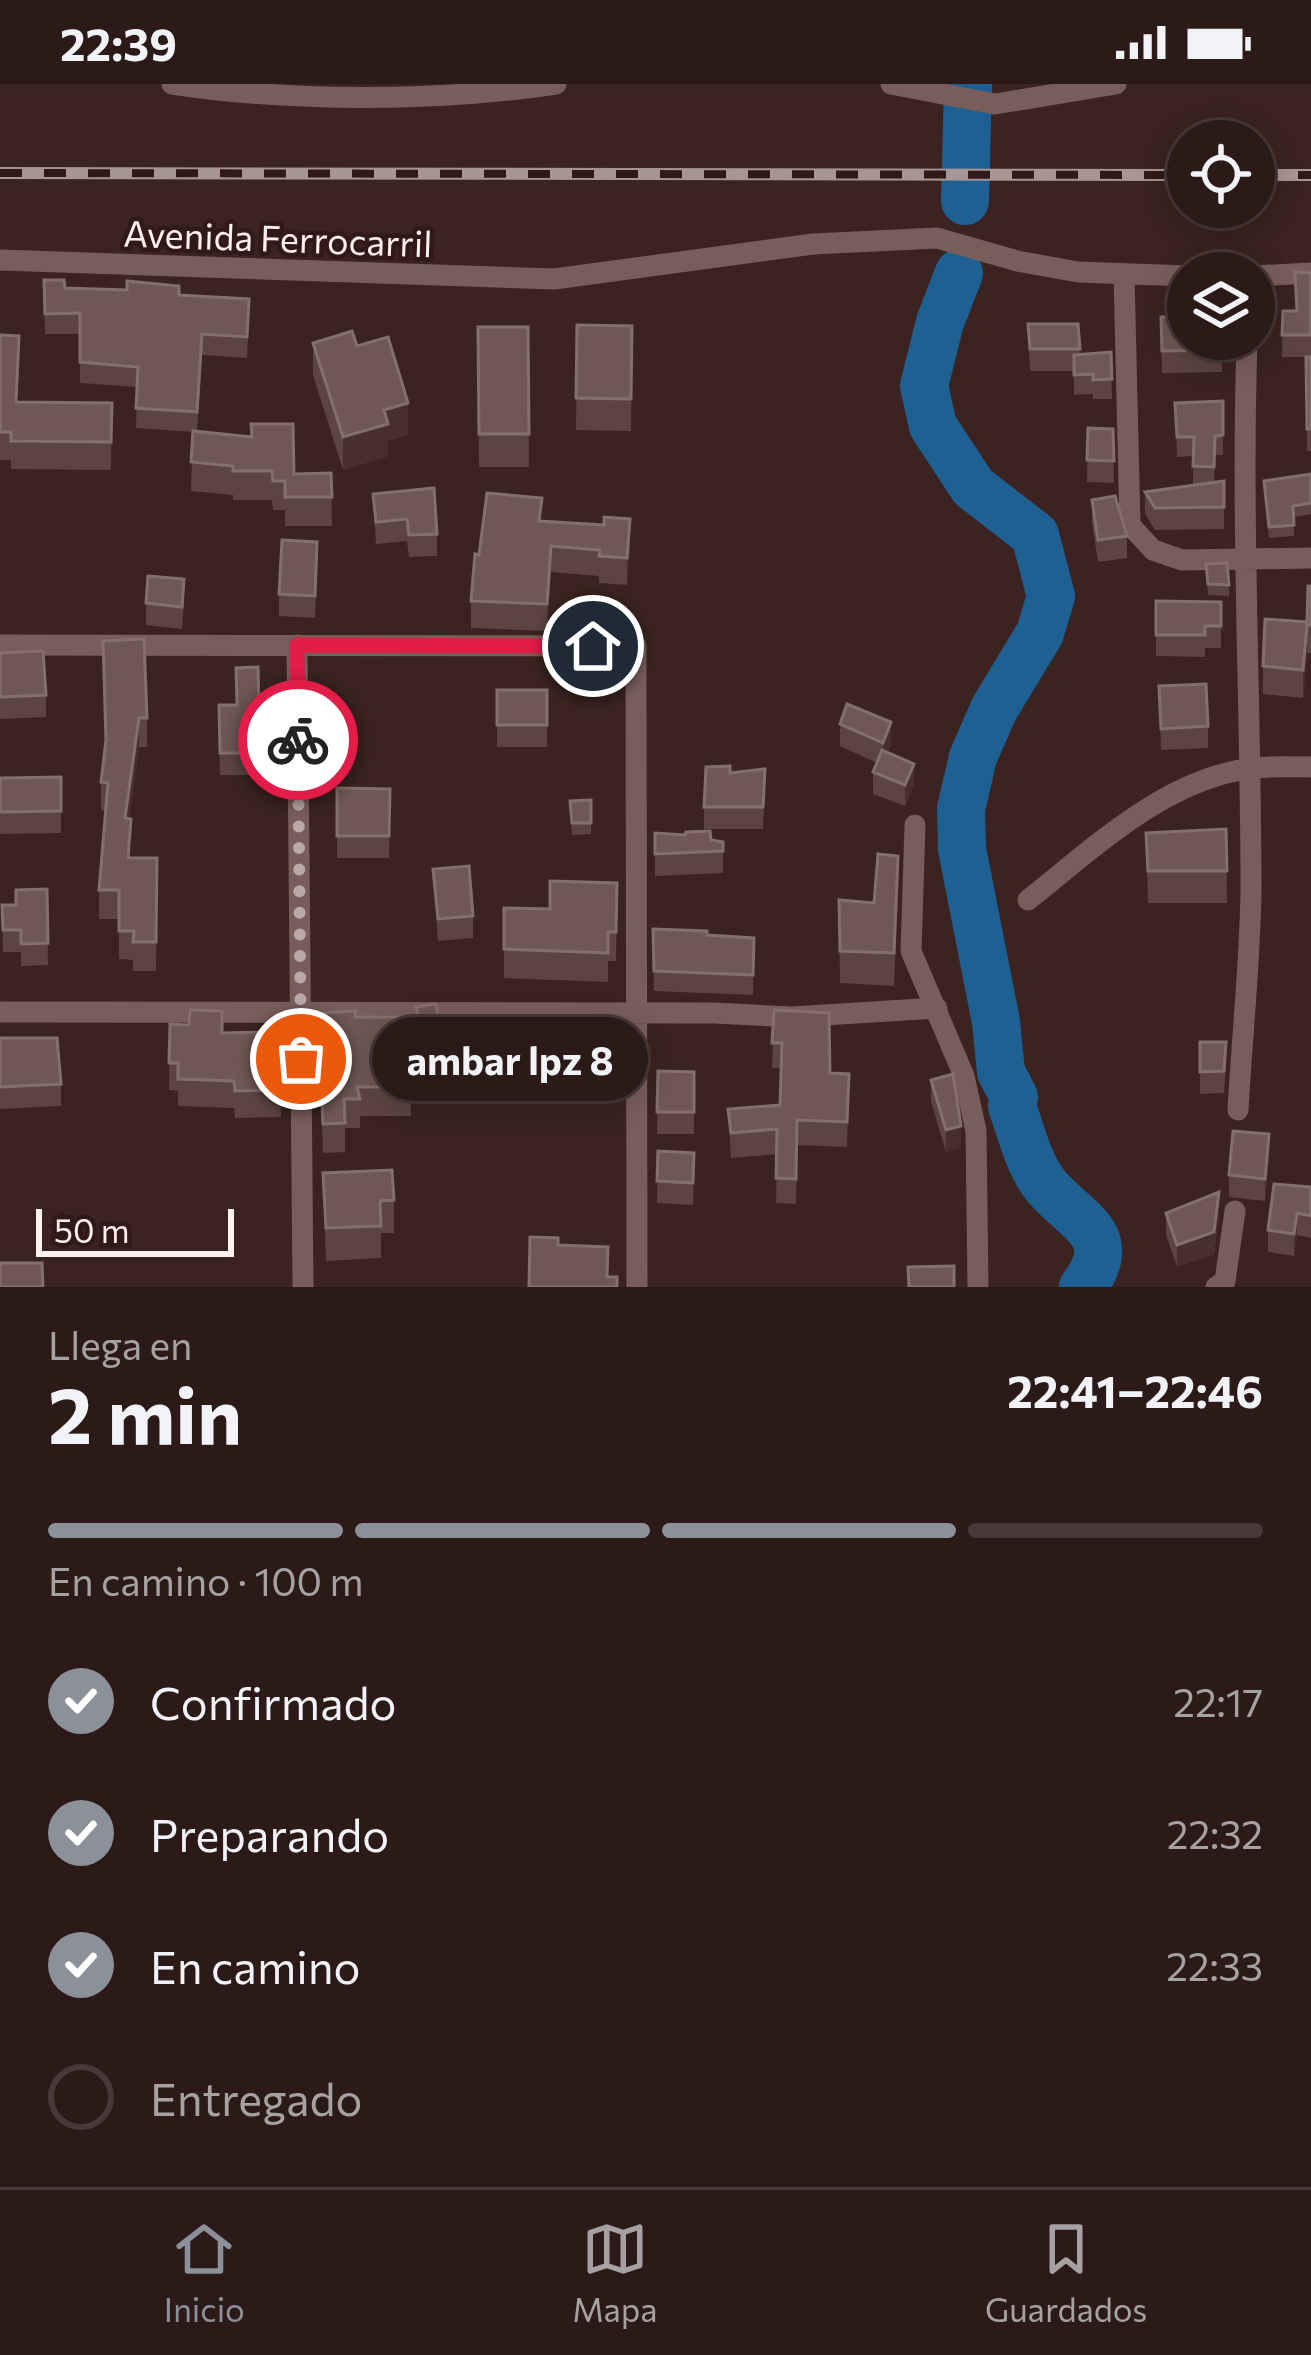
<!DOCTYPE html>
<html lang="es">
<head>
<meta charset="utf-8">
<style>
  body { margin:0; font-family:Commissioner,sans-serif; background:#382726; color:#f1f3f6; height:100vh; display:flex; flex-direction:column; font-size:45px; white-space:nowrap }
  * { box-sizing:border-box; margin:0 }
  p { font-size:39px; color:#a6a1a2 }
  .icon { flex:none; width:66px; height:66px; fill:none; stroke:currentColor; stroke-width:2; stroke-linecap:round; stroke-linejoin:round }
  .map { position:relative; height:1203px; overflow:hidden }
  .sheet { display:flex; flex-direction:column; background:#2c1a19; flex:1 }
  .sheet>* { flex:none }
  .controls { position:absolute; left:1167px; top:36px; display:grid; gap:24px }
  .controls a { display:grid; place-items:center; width:108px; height:108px; border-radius:50%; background:#2c1a19; box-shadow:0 6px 30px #0003,0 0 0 3px #483838; font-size:60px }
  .scale { position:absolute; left:36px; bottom:30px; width:198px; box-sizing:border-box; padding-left:12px; border:6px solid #fff1f0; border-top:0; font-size:33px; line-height:42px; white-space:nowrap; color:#fff1f0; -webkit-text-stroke:9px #301917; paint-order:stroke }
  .pin { position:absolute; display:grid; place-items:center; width:102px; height:102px; color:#fff; margin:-51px; border:6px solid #fff; border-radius:50%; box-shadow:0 3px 12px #0007 }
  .courier { position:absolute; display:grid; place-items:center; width:120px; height:120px; margin:-60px; border:9px solid #e11d48; border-radius:50%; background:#fff; color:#222; box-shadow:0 3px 15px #0007 }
  .bubble { position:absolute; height:84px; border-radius:42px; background:#2c1a19; box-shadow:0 6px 30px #0003,0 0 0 3px #483838; font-size:39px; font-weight:700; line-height:84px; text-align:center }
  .head em { font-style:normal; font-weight:700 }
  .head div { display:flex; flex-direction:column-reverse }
  .head { display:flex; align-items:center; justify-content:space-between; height:204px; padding:0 48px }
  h1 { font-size:78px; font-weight:700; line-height:90px }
  .bar { display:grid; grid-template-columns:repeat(4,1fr); gap:18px 12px; align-content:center; height:144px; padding:0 48px }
  .bar i { height:15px; border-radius:9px; background:#483838 }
  .bar .current { background:#8c9099 }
  .bar p { grid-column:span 4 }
  ol { padding:0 48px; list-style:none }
  li { display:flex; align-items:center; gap:36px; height:132px }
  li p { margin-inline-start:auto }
  li .icon { padding:12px; border-radius:50%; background:#8c9099; color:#fff; stroke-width:4 }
  li:last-child { color:#a6a1a2 }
  li i { width:66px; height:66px; border:6px solid #483838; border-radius:50% }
  .status { display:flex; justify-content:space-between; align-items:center; height:84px; padding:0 60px; background:#2c1a19; direction:ltr }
  .status svg { height:33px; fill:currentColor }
  .menu { display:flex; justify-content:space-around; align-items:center; height:168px; border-top:3px solid #483838; background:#2c1a19; font-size:33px; color:#a6a1a2 }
  .menu a { display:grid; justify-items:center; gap:6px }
  .menu .current { color:#8c9099 }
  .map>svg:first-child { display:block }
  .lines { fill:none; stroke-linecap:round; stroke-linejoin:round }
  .river { stroke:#1f6092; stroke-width:48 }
  .street { stroke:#795d5b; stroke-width:21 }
  .rail-casing { stroke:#a79594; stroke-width:12 }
  .rail { stroke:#301917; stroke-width:8; stroke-dasharray:22; stroke-linecap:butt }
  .wall { fill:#5c4441 }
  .shaded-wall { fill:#472f2c }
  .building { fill:#6e5754; stroke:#846f6c; stroke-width:3 }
  .done { stroke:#baa9a8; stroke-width:12; stroke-dasharray:0 21.6 }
  .route { stroke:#e11d48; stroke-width:15 }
  .labels { text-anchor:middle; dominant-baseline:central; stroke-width:9; stroke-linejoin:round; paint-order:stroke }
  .street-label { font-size:36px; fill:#fff1f0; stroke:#301917 }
</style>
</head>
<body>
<div class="status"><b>22:39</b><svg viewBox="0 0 49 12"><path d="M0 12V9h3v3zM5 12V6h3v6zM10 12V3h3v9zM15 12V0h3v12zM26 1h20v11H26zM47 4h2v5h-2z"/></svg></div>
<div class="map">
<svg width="1311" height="1203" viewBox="0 0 1311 1203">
  <rect width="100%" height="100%" fill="#3a2321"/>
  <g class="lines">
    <path class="river" d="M965,117L968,0
      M959,189L940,238L924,302L933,342L973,403L1035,451L1051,512L1040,549L994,625L973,673L961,725L962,765L996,938L1001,988L1014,1013L1012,1022C1021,1047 1029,1082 1046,1102C1075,1137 1123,1150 1083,1203"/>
    <path class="street" d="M172,0C291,18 438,18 556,0
      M891,0L995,20L1116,0
      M0,176L554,195L813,160L937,154L1017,177L1078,188L1188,192
      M1124,190L1130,441L1153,466L1182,476L1311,474
      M1254,192L1311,189
      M0,561L636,562L637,1203
      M297,561L303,1203
      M915,741L911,867L964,992L976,1047L978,1203
      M1028,816C1094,764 1167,693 1254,684C1273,682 1292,683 1311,683
      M0,928L714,929L792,933L937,924
      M1238,1026C1242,953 1250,879 1251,806C1251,622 1241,439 1247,255
      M1216,1203L1225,1197L1235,1127"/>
    <defs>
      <path id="rail" d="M0,89L1188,91
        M1254,91H1311"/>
    </defs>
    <use href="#rail" class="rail-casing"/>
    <use href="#rail" class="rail"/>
  </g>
  <path class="wall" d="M1295,188L1311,189V367H1307L1306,273H1282L1283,227H1296Z
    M44,196L65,204L179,211L249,236L247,274L202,271L197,347L294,390L331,389L332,442H285V426H273L272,416H233V411L191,407L193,348L136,344L137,303L80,299V250H45Z
    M1161,233L1188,255H1230V270L1222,271V288L1162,289Z
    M1028,240H1078L1080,271L1111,268L1112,315H1093V310L1074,311V287H1030Z
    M577,241L632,242L631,347L576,346Z
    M478,243H528L529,383H479Z
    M0,251L19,280L17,318L112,319L111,386L11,385V376H0Z
    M313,259L357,262L408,351L388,357V372L343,386L313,291Z
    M1175,319L1223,351V371H1215L1214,398L1224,397V445L1155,446L1145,430V408L1193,401V372L1177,373Z
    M1088,344L1113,345L1114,399L1087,398Z
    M1311,390V430L1294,433V452L1269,454L1264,397Z
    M373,410L437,450V472L409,473L407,457L376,460Z
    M1092,416L1127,452V474L1098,478L1092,438Z
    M542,437L630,462L627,501L599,499V492L551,488L547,547L471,544V517L479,471Z
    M317,480L315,534L279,532V510Z
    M1206,480L1229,501V512L1208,511Z
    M1311,502V569H1307L1303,614L1263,610V582L1307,538Z
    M184,517L182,545L146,541V519Z
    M1156,517L1221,518V564H1205V573L1156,572Z
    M103,557L147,634V663H139L129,734L130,774H157L156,887H133V876L119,875V835H99V806L106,727L101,726V698L105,662Z
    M0,569L46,611V633L0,635Z
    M258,583L260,691H220L219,621H237Z
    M1159,602L1208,642V664L1161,666Z
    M497,606H547V663H497Z
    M840,640L891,660L888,668L914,701L905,722L873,710V688L877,679L840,662Z
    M765,685L763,745H704V723L730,689Z
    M61,693V749L0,750V694Z
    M337,704L390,705L389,774H337Z
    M591,716V750L572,751L570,717Z
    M1226,745L1227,819H1148L1146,749Z
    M655,749L723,758V789L655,792Z
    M433,785L473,832V854L438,857Z
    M617,799L616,877H608V898L504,894V824L550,825Z
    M898,804L894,902L840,899L839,816L874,819Z
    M47,805L48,881L21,882V868H3L2,821H16Z
    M653,845L754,854L753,911L654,907Z
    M416,923L438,932L462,939L521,971L519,1005L457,1002V975L410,982L411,1032H360V1044H345V1068L323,1069L318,929L356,933H416Z
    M774,926L830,989L849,990L847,1063L797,1061L796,1120L776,1119L777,1070L731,1074L728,1025L780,1021L782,984H772Z
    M170,940L222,949L270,964H280L281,1033L235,1034L234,1024L178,1022V1007L169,1006Z
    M0,954L61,1000V1022L0,1025Z
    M1200,958L1226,980L1224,1009L1200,1010Z
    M658,987L694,988V1050H657Z
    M931,996L961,1064L946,1068L931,1018Z
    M658,1067L694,1069L693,1121L657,1119Z
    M1269,1072L1265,1117L1229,1113V1091Z
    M323,1089L394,1116V1149H381V1174L326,1177Z
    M1311,1103V1154L1297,1151L1294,1172L1268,1168V1146Z
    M1166,1129L1219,1130L1214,1170L1177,1183L1166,1151Z"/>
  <path class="shaded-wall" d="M408,319V351L388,357V372L343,386V353L384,326Z
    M630,435V462L627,501V474Z
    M551,462V488L547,547V520Z
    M1307,541V569L1303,614V586Z
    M139,634V663L125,763V734Z
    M891,638V660L883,681V659Z
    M914,680V701L905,722V701Z
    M961,1042V1064L946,1068V1046Z
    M1269,1050V1072L1265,1117V1095Z
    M1219,1108V1130L1214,1170L1177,1183V1161Z
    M1297,1129V1151L1294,1172V1150Z"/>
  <path class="building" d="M1295,188L1311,189V251H1282L1283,227H1297Z
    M44,196H64L65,204L127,206V197L179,202V211L249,215L247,253L202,250L197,328L136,324L138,283L80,278V229L45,230Z
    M1161,233H1188V255H1222V266L1162,267Z
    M1028,240H1078L1080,265H1030Z
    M577,241L632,242L631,315L576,314Z
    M478,243H528L529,350H479Z
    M352,247L357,262L388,253L408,319L384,326L388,340L343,353L313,259Z
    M0,251L19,252L16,318L112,319L111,358L11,357V348H0Z
    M1111,268L1112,295L1093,296V290L1074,291V271Z
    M1306,273H1311V345H1307Z
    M1223,317V351L1215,352L1214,383L1193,382L1194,353H1177L1175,319Z
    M251,340H293L294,390L331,389L332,413H285V397H273L272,387H233V382L191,378L193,347L252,353Z
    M1088,344L1113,345L1114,377L1087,376Z
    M1311,390V419L1293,422L1294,441L1269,443L1264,397Z
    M1224,397V423L1155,424L1145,408Z
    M434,404L437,450L409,451L407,435L376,438L373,410Z
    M487,409L542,414L539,437L604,441V433L630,435L627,474L599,472L600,466L551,462L547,520L471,517L475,470L479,471Z
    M1115,412L1127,452L1098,456L1092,416Z
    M282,456L317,458L315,512L279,510Z
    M1227,479L1229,501L1208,500L1206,480Z
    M148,492L184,495L182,523L146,519Z
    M1308,502H1311V541H1307L1303,586L1263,582L1265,535L1307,538Z
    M1156,517L1221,518V542H1205V551H1156Z
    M144,555L147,634H139L125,734L131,735L128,774H157L156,858H133L134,847H119V806H99L108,699L101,698L106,656L103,557Z
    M43,567L46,611L0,613V569Z
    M258,583L260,669H220L219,621H237L236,584Z
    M1206,600L1208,642L1161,645L1159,602Z
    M497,606H547V641H497Z
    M847,620L891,638L883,659L840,640Z
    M882,666L914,680L905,701L873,688Z
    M730,682V689L765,685L763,723H704L706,683Z
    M61,693V727L0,728V694Z
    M337,704L390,705L389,752H337Z
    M591,716V739H572L570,717Z
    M1226,745L1227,787H1148L1146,749Z
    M710,747L711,756L723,758V767L655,770V749L685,751L686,748Z
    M878,770L898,772L894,869L840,867L839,816L874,819Z
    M469,782L473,832L438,835L433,785Z
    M550,797L617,799L616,848H608V869L504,865V824L550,825Z
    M47,805L48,859L21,860V846H3L2,821H16V806Z
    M653,845L707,847V851L754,854L753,891L654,887Z
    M436,920L438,932H462V939L521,942L519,976L457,973L458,946L410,953L411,1003H357L360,1015H344L345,1039L323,1040L318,929L356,927L355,933H418L416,923Z
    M190,926L222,927V949L270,948V964H280L281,1006L235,1007L234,997L178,995V979H169L170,940L189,941Z
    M774,926L829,929L830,989L849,990L847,1038L797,1036L796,1095L776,1094L777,1045L731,1049L728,1025L780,1021L782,959H772Z
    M0,954H57L61,1000L0,1003Z
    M1200,958H1226L1224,987L1200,988Z
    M658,987L694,988V1028H657Z
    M953,990L961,1042L946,1046L931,996Z
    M1233,1047L1269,1050L1265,1095L1229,1091Z
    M658,1067L694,1069L693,1099L657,1097Z
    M392,1086L394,1116L380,1117L381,1142L326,1144L323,1089Z
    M1274,1100L1311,1103V1132L1297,1129L1294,1150L1268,1146Z
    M1219,1108L1214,1148L1177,1161L1166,1129Z
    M530,1153L558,1154V1161L608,1163L607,1193H617V1203H529Z
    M0,1179H42L43,1203H0Z
    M954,1182V1203H909L908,1183Z"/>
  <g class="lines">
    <path class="done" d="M298,656L301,975"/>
    <path class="route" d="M298,656L297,561L593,562"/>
  </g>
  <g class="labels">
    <g class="street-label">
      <text transform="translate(278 153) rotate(2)">Avenida Ferrocarril</text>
    </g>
  </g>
</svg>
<div class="controls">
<a><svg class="icon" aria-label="locate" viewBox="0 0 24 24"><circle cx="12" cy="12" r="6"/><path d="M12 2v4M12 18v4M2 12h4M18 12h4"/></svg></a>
<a><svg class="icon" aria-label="layers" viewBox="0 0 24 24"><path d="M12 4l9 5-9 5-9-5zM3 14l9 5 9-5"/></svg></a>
</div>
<div class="scale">50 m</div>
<div class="pin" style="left:301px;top:975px;background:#ea580c"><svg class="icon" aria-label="bag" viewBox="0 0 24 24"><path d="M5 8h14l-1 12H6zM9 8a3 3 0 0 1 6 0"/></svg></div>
<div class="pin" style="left:593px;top:562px;background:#1f2937"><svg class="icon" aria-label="home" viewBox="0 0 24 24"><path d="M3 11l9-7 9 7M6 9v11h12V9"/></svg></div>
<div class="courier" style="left:298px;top:656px"><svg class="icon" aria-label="bike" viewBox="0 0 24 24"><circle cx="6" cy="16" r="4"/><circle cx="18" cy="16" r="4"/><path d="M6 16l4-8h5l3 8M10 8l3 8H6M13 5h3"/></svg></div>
<div class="bubble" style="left:372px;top:933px;width:276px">ambar lpz 8</div>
</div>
<section class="sheet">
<div class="head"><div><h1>2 min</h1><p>Llega en</p></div><em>22:41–22:46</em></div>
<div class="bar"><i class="current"></i><i class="current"></i><i class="current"></i><i></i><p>En camino · 100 m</p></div>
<ol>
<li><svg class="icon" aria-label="check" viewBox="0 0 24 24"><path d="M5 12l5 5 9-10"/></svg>Confirmado<p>22:17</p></li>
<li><svg class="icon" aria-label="check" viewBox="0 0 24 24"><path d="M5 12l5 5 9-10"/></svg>Preparando<p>22:32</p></li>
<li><svg class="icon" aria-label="check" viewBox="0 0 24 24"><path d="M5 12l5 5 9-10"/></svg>En camino<p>22:33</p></li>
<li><i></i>Entregado</li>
</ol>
</section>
<nav class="menu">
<a class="current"><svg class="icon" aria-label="home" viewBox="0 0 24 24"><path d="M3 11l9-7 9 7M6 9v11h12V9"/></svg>Inicio</a>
<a><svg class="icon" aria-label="map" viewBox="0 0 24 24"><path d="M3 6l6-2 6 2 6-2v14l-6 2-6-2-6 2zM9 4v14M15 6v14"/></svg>Mapa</a>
<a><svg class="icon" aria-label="saved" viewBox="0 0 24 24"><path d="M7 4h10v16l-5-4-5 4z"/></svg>Guardados</a>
</nav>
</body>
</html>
